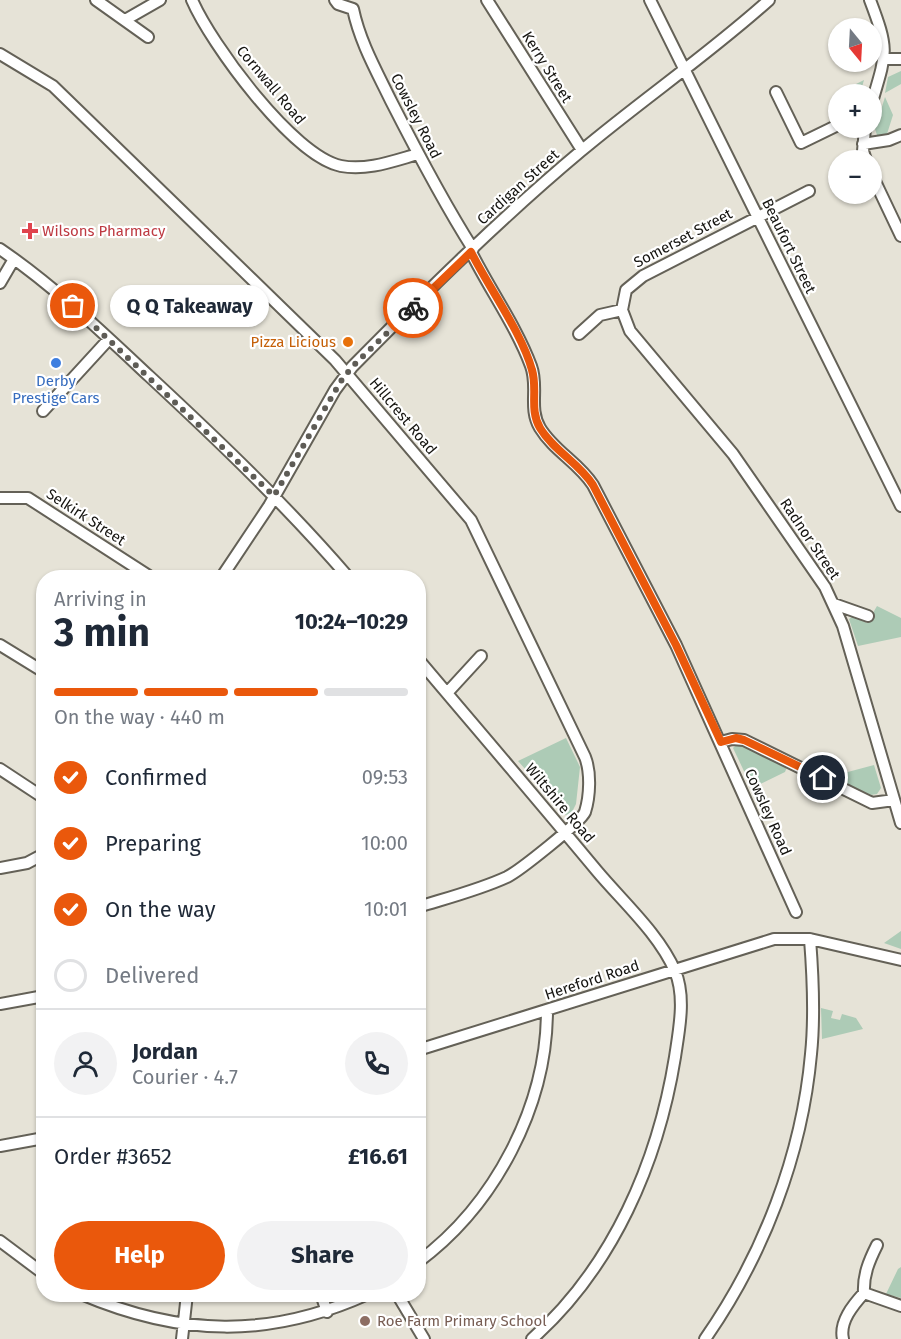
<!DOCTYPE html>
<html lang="en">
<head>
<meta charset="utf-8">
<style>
  body { margin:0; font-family:"Fira Sans",sans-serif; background:#f2f2f3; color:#1f2937; height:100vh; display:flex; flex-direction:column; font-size:22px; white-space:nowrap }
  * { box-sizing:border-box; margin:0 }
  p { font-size:20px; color:#747a83 }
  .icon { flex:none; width:33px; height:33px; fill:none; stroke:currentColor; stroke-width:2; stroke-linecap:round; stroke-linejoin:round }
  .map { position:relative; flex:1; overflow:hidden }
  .drawer { position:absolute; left:36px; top:570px; width:390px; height:732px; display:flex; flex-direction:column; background:#fff; border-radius:24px; box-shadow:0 2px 4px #0004 }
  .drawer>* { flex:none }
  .needle { width:39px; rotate:162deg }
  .fabs { position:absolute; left:828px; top:18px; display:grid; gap:12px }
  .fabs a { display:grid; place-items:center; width:54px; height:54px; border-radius:50%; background:#fff; box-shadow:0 2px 4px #0004; font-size:30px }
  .pin { position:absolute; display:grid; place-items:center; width:51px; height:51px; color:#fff; margin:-26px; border:3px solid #fff; border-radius:50%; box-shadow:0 2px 6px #0007 }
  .courier { position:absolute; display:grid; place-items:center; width:60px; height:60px; margin:-30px; border:4px solid #ea580c; border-radius:50%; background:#fff; color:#222; box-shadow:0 2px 8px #0007 }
  .bubble { position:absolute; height:42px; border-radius:21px; background:#fff; box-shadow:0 2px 4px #0004; font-size:20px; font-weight:700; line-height:42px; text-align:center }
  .summary em { font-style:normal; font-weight:700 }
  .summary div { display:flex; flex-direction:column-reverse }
  .summary { display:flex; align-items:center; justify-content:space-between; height:102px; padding:0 18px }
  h1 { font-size:39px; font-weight:700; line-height:45px }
  .bar { display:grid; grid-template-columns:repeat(4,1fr); gap:9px 6px; align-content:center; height:72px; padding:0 18px }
  .bar i { height:8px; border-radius:4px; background:#e0e1e3 }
  .bar .on { background:#ea580c }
  .bar p { grid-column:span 4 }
  .line { display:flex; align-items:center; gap:15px; padding:0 18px; border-top:2px solid #e0e1e3 }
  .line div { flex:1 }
  .round { display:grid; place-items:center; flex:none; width:63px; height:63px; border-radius:32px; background:#f2f2f3 }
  ol { padding:0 18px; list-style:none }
  li { display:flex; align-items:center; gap:18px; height:66px }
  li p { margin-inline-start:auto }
  li .icon { padding:6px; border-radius:50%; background:#ea580c; color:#fff; stroke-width:4 }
  li:last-child { color:#747a83 }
  li i { width:33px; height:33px; border:3px solid #e0e1e3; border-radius:50% }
  .cta { display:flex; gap:12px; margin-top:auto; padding:12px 18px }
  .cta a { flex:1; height:69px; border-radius:36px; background:#ea580c; color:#fff; font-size:24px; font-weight:700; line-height:69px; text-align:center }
  .cta a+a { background:#f2f2f3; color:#1f2937 }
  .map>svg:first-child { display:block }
  .green { fill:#adcbb6 }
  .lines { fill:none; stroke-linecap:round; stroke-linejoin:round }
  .minor-casing { stroke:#646157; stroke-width:14 }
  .minor { stroke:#fff; stroke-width:10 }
  .done { stroke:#5e5c56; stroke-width:6; stroke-dasharray:0 10.8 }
  .route { stroke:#ea580c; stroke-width:8 }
  .health-dot { fill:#e0444e; stroke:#fff; stroke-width:2 }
  .food-dot { fill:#e8710a; stroke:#fff; stroke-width:2 }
  .shop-dot { fill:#3f7fe0; stroke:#fff; stroke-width:2 }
  .education-dot { fill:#8d6e63; stroke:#fff; stroke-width:2 }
  .labels { text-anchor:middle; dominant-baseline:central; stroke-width:4.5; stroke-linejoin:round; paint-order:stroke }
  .street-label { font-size:15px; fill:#151410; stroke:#fff }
  .health-label { font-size:15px; fill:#be3a42; stroke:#fff; text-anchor:start }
  .food-label { font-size:15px; fill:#c56008; stroke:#fff; text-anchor:end }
  .shop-label { font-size:15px; fill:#366cbe; stroke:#fff }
  .education-label { font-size:15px; fill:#785e54; stroke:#fff; text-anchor:start }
</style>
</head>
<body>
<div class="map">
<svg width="901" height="1339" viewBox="0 0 901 1339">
  <rect width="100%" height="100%" fill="#e6e3d7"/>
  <path class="green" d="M901,71V84L885,93L888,77Z
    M864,80L860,94H838V104L834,95Z
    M885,97L893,115L887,134L882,136L877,135L875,129Z
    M877,606L901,618V637L858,646L849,619L853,616L867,623Z
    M566,738L580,767L576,804L572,812L566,815L518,761Z
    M737,744H743L787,767L785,772L752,788L733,748Z
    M874,765L881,788L877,794L871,795L843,782L844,773Z
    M901,931V949L884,943Z
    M821,1008L833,1011L831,1018L840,1020L842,1014L856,1018L863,1029L822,1039Z
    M901,1267V1298L886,1294L898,1269Z"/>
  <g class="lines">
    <defs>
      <path id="minor" d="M96,0L148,37
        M192,0C211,44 293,156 341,166C367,171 393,161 418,154
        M335,0L338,4L353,9C360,42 376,70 391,101C417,152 443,202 473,249
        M487,0L582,150
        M650,0L901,506
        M870,0C889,50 887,52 872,102
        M125,20L160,0
        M0,54L53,86L335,360L471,520L585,757C591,772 590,796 585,812C580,823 519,871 507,877C479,890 447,898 418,907
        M885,59H901
        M776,92L801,143L838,125
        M865,128L863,151L866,160
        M863,144L889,140L901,135
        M872,175L901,236
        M0,249C54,286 102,332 149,376C219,441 287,506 349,578
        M471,252C490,290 516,326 531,366C539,387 528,408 540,428C554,451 579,463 593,485L676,645L796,912
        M0,283L14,259
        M622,310L630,331L733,454L825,587L843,626L901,823
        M579,334L600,315L622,310L626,290L643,276L809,191
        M43,411L109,339
        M0,498H28L152,578
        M221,578L269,506L335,390L352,367C425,293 501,218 581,151C643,99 709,54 769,0
        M834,604L868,616
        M0,645L44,672
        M418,659C478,730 538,800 597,871C623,902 659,934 675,971C686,997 679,1030 675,1057C658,1162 613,1267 532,1339
        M447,693L481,656
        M721,742L732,739L744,740L872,803L894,800
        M0,769L44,798
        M0,868L27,863L44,854
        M0,1004L44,996
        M418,1050L774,939H810L901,960
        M0,1146L44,1138
        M0,1241L44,1274
        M418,1262C495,1205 547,1106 547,1010
        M864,1293C863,1275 869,1261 877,1245
        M81,1294C180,1336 269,1339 368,1294
        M321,1294L327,1312
        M397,1294L424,1339
        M182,1339L187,1294
        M705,1339C763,1256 802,1155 811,1054C815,1016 813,977 810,939
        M843,1339C839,1322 853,1305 864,1293L901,1306"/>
    </defs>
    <use href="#minor" class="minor-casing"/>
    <use href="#minor" class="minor"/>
  </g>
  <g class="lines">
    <path class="done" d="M73,306L274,496L341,381L352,367L413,308"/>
    <path class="route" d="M413,308L471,252C489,288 522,333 532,370C538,390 529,409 540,428C554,451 579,463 593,485L676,645L721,742L736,738L744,740L823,778"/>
  </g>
  <path class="health-dot" d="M27 222h6v6h6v6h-6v6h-6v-6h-6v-6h6z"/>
  <circle class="food-dot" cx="348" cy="342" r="6"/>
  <circle class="shop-dot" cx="56" cy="363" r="6"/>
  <circle class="education-dot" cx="365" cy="1321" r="6"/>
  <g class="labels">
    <g class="street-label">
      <text transform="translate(547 67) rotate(58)">Kerry Street</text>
      <text transform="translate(271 85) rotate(50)">Cornwall Road</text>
      <text transform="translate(416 116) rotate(63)">Cowsley Road</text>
      <text transform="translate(518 187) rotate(-42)">Cardigan Street</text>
      <text transform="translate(683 238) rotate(-28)">Somerset Street</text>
      <text transform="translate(789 246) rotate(64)">Beaufort Street</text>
      <text transform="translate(403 416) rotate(50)">Hillcrest Road</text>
      <text transform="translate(86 517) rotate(33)">Selkirk Street</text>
      <text transform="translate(810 539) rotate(56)">Radnor Street</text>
      <text transform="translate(560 803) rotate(50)">Wiltshire Road</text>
      <text transform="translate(768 812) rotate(66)">Cowsley Road</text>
      <text transform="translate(592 980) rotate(-18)">Hereford Road</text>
    </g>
    <g class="health-label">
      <text x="42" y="231">Wilsons Pharmacy</text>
    </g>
    <g class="food-label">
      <text x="336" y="342">Pizza Licious</text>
    </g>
    <g class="shop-label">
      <text x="56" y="381">Derby<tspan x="56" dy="17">Prestige Cars</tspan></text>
    </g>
    <g class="education-label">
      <text x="377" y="1321">Roe Farm Primary School</text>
    </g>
  </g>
</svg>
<div class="fabs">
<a><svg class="needle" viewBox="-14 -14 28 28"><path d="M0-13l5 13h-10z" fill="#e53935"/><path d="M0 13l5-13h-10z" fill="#747a83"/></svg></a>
<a>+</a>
<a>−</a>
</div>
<div class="pin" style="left:73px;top:306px;background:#ea580c"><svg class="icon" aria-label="bag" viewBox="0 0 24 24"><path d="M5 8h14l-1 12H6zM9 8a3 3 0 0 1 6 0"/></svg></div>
<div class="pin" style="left:823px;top:778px;background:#1f2937"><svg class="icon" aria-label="home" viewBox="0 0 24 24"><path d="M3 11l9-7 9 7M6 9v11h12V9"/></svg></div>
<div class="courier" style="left:413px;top:308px"><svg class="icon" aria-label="bike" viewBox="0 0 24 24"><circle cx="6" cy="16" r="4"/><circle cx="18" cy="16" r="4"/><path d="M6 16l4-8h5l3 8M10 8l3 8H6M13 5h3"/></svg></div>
<div class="bubble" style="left:110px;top:285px;width:159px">Q Q Takeaway</div>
<section class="drawer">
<div class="summary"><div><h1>3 min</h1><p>Arriving in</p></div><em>10:24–10:29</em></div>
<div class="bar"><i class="on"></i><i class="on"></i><i class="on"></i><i></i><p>On the way · 440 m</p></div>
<ol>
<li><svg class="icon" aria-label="check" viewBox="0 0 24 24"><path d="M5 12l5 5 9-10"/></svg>Confirmed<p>09:53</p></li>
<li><svg class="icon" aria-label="check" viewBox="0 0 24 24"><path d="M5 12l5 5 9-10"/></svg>Preparing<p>10:00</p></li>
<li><svg class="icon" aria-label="check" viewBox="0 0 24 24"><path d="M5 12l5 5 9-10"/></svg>On the way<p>10:01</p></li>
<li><i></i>Delivered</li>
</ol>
<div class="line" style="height:108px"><a class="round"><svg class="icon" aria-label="person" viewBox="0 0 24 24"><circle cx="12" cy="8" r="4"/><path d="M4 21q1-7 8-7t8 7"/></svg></a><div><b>Jordan</b><p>Courier · 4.7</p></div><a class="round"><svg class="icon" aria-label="phone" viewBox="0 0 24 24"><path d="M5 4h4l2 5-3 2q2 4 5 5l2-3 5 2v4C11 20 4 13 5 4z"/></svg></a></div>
<div class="line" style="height:78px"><div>Order #3652</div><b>£16.61</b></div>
<div class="cta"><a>Help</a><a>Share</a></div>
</section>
</div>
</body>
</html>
